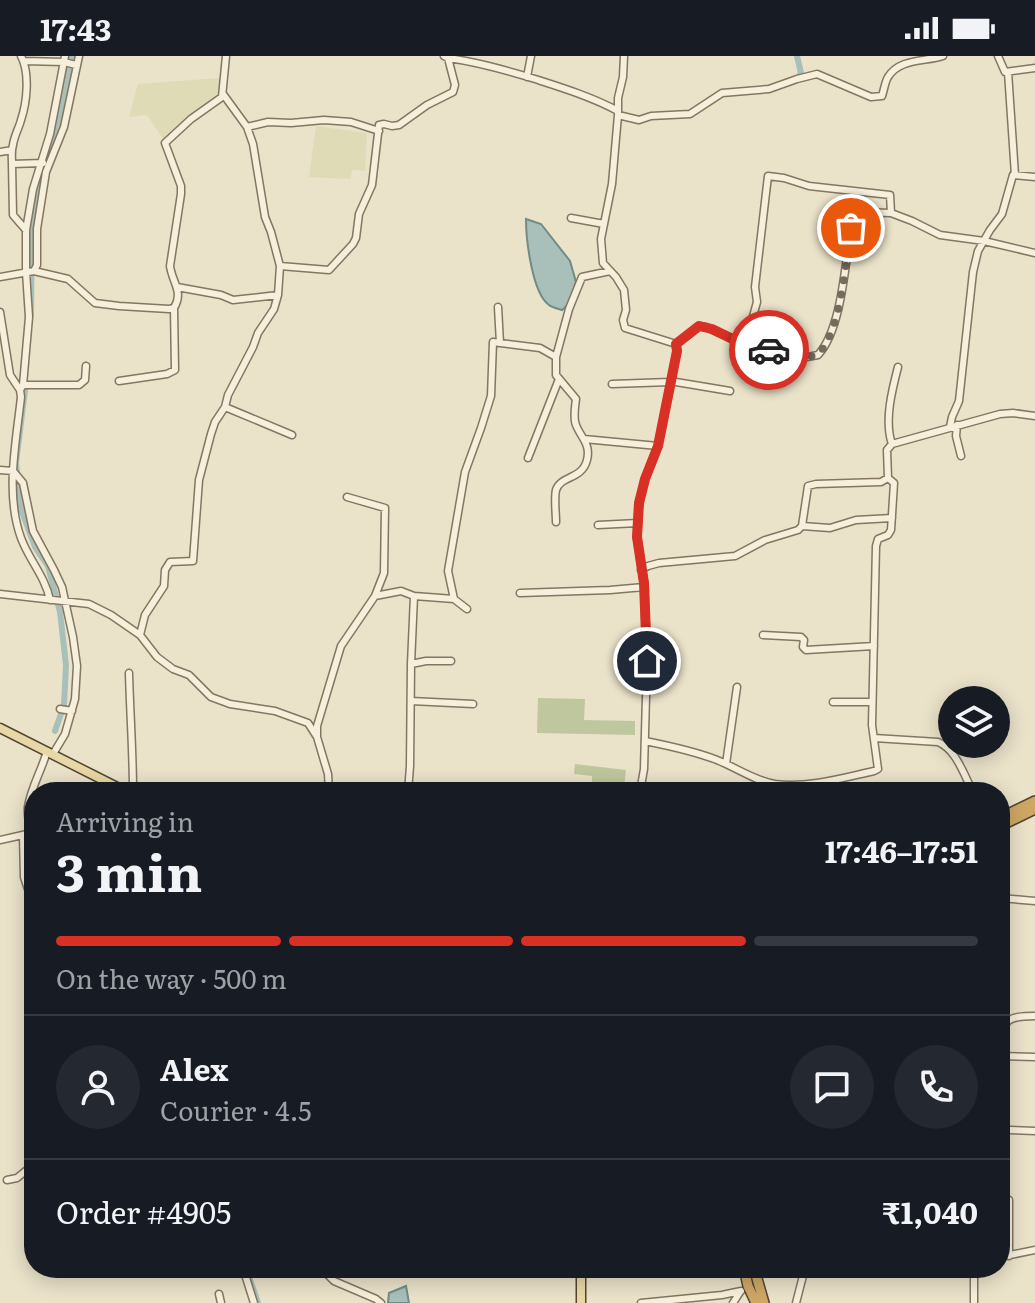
<!DOCTYPE html>
<html lang="en">
<head>
<meta charset="utf-8">
<style>
  body { margin:0; font-family:Literata,serif; background:#242831; color:#f1f3f6; height:100vh; display:flex; flex-direction:column; font-size:30px; white-space:nowrap }
  * { box-sizing:border-box; margin:0 }
  p { font-size:26px; color:#9ea1a6 }
  .icon { flex:none; width:44px; height:44px; fill:none; stroke:currentColor; stroke-width:2; stroke-linecap:round; stroke-linejoin:round }
  .map { position:relative; flex:1; overflow:hidden }
  .details { position:absolute; left:24px; top:726px; width:986px; height:496px; display:flex; flex-direction:column; background:#171b24; border-radius:32px; box-shadow:0 4px 20px #0003 }
  .details>* { flex:none }
  .tools { position:absolute; left:938px; top:630px; display:grid; gap:16px }
  .tools a { display:grid; place-items:center; width:72px; height:72px; border-radius:50%; background:#171b24; box-shadow:0 4px 20px #0003; font-size:40px }
  .pin { position:absolute; display:grid; place-items:center; width:68px; height:68px; color:#fff; margin:-34px; border:4px solid #fff; border-radius:50%; box-shadow:0 2px 8px #0007 }
  .courier { position:absolute; display:grid; place-items:center; width:80px; height:80px; margin:-40px; border:6px solid #d93025; border-radius:50%; background:#fff; color:#222; box-shadow:0 2px 10px #0007 }
  .summary em { font-style:normal; font-weight:700 }
  .summary div { display:flex; flex-direction:column-reverse }
  .summary { display:flex; align-items:center; justify-content:space-between; height:136px; padding:0 32px }
  h1 { font-size:52px; font-weight:700; line-height:60px }
  .bar { display:grid; grid-template-columns:repeat(4,1fr); gap:12px 8px; align-content:center; height:96px; padding:0 32px }
  .bar i { height:10px; border-radius:6px; background:#363941 }
  .bar .current { background:#d93025 }
  .bar p { grid-column:span 4 }
  .line { display:flex; align-items:center; gap:20px; padding:0 32px; border-top:2px solid #363941 }
  .line div { flex:1 }
  .round { display:grid; place-items:center; flex:none; width:84px; height:84px; border-radius:42px; background:#242831 }
  .status { display:flex; justify-content:space-between; align-items:center; height:56px; padding:0 40px; background:#171b24; direction:ltr }
  .status svg { height:22px; fill:currentColor }
  .map>svg:first-child { display:block }
  .farmland { fill:#dfdbb7 }
  .green { fill:#bfc79e }
  .water { fill:#a9bfba; stroke:#718c87; stroke-width:2 }
  .lines { fill:none; stroke-linecap:round; stroke-linejoin:round }
  .canal { stroke:#a9bfba; stroke-width:6 }
  .minor-casing { stroke:#847660; stroke-width:9 }
  .major-casing { stroke:#534433; stroke-width:11 }
  .highway-casing { stroke:#534433; stroke-width:12 }
  .minor { stroke:#f5efdc; stroke-width:6 }
  .major { stroke:#e8d8a6; stroke-width:8 }
  .highway { stroke:#cea765; stroke-width:9 }
  .done { stroke:#756c5c; stroke-width:8; stroke-dasharray:0 14.4 }
  .route { stroke:#d93025; stroke-width:10 }
</style>
</head>
<body>
<div class="status"><b>17:43</b><svg viewBox="0 0 49 12"><path d="M0 12V9h3v3zM5 12V6h3v6zM10 12V3h3v9zM15 12V0h3v12zM26 1h20v11H26zM47 4h2v5h-2z"/></svg></div>
<div class="map">
<svg width="1035" height="1247" viewBox="0 0 1035 1247">
  <rect width="100%" height="100%" fill="#eae2c9"/>
  <path class="farmland" d="M221,22L219,40L164,84L147,59L129,61L138,28Z
    M316,70L367,77L365,115L352,114L350,123L309,121Z"/>
  <path class="green" d="M538,642L585,643L584,664L635,665V679L537,677Z
    M575,708L626,714L624,731L592,727V720L574,718Z"/>
  <path class="water" d="M526,163L541,168L570,205L576,226L569,248L562,254C559,253 551,251 549,249C532,237 526,183 526,163Z
    M406,1230L409,1247H388L389,1237Z"/>
  <g class="lines">
    <path class="canal" d="M797,23L801,17L797,0
      M31,259L32,165L42,115L58,65L72,0
      M26,326L16,407L21,453L35,491L48,510L60,556L66,609L64,649L55,675
      M30,763L34,738
      M28,774C25,797 25,819 34,841
      M246,1212L258,1247"/>
    <defs>
      <path id="minor" d="M21,0C30,17 27,46 21,64C19,72 14,80 13,89C11,95 12,102 12,108L43,107
        M444,0L448,2C478,6 506,14 535,23C563,32 592,41 618,55
        M624,0L623,21L618,42V59L612,128L601,183L603,207L616,221L624,234L626,254L623,264L625,272L676,288L677,295L658,390L645,423L639,447L637,481L644,527L647,605L644,713L640,736
        M998,0L1005,16L1035,12
        M24,5L64,6L76,9
        M1008,16L1015,119
        M527,21L531,0
        M223,38L247,71L268,66L291,67L324,64L351,66L379,75
        M618,59L639,64L651,60L690,58L722,37L769,33L797,23L817,18L871,41L882,40C884,34 885,26 888,21C900,2 925,6 943,0
        M0,96L12,94
        M12,108L13,159L26,174
        M571,162L604,168
        M280,210L329,214L353,188L356,182L359,158L372,129L379,69L384,68L392,70L399,69L427,49L453,36L455,29L448,2
        M34,215L37,209V173L46,116L64,71L79,0
        M0,221L34,215L68,223L95,247L119,250L169,253L174,252
        M177,231L221,239L233,244L278,239
        M498,251L500,287
        M0,256L10,319L20,334
        M676,288L699,270L706,271L745,289L807,301L818,299C842,273 845,207 851,172L854,160L859,156L891,157L912,165L940,179L984,185L1035,197
        M745,289L757,246L755,231L768,120L784,122L809,130L890,139L891,157
        M556,301L569,253L582,221L610,215
        M119,325L167,318L175,314L174,252C184,236 172,226 170,210L181,138V130L165,87L191,63L222,41L226,0
        M670,325L730,335
        M612,328L670,326
        M23,329H79L85,324L86,310
        M225,351L292,379
        M957,369L956,380L961,400
        M950,371L952,361L959,345L973,216L978,195L990,174L1002,158L1013,119L1035,121
        M584,383L658,390
        M892,388C884,365 892,334 898,311
        M528,402L559,323
        M0,414L13,415L23,427L33,475L54,514L62,531L73,581L77,610L75,643L65,678L53,698
        M347,441L385,452L384,517L375,540
        M598,469L638,467
        M802,470L830,472L856,464L892,462
        M641,514L648,510L659,507L735,500L765,484L798,474L802,470L808,430L816,428L881,426L888,422L887,394L892,388L1000,358L1013,357L1035,360
        M520,537L610,534L644,531
        M0,538L89,548L111,559L140,579L157,601L173,613L189,619L211,641L230,648L275,655L308,667L317,681
        M50,544C45,520 29,504 21,482C5,438 16,387 21,341L20,334L23,329L29,261L26,216V174L33,133L50,78L65,0
        M467,553L454,543L448,515L465,416L481,372L491,340L493,286L540,292L556,301V319L576,343C575,351 573,362 576,369C581,382 591,388 587,404C582,424 561,419 556,434C554,443 556,456 556,466
        M140,579L145,559L164,530L165,514L170,506L193,505L199,424L211,378L215,366L225,351L228,339L253,291L258,277L274,253L278,239L280,210L271,176L265,161L253,88L247,71
        M763,579L801,581L804,584L803,591L806,594L874,590
        M411,608L414,540
        M129,617C130,657 133,696 133,736
        M411,645L473,648
        M833,646H872
        M60,653L72,655
        M874,682L938,686C956,693 964,719 973,736
        M645,685C670,690 694,695 717,704C737,712 755,725 775,728C809,732 842,722 874,715L878,713L872,669L876,490L878,483L888,479L891,474L894,427L888,422
        M726,708L737,631
        M329,736L328,718L317,681V670L341,590L375,540L401,535L414,540L454,543
        M408,736L410,710L411,608L426,605H451
        M30,777C30,768 27,760 28,751C31,731 42,714 47,695
        M23,779L24,821L34,851
        M0,784L27,778
        M1000,842L1035,845
        M1000,997C1005,966 1001,960 1035,960
        M1000,1000L1035,1001
        M1009,1074L1035,1075
        M7,1124L17,1122L34,1108
        M1009,1144V1200
        M1000,1201L1035,1194
        M243,1212L254,1247
        M321,1212L334,1225L376,1243L381,1247
        M974,1212V1247
        M219,1238L221,1247
        M641,1247L722,1239L741,1235
        M733,1247L740,1236
        M796,1247L805,1212"/>
      <path id="major" d="M0,672L127,736
        M581,1212V1247"/>
      <path id="highway" d="M1000,762L1035,745
        M1000,770L1035,753
        M744,1212L748,1230L756,1247
        M754,1212L764,1247"/>
    </defs>
    <use href="#minor" class="minor-casing"/>
    <use href="#major" class="major-casing"/>
    <use href="#highway" class="highway-casing"/>
    <use href="#minor" class="minor"/>
    <use href="#major" class="major"/>
    <use href="#highway" class="highway"/>
  </g>
  <g class="lines">
    <path class="done" d="M769,294L807,301L818,299C842,272 845,207 851,172"/>
    <path class="route" d="M647,605L644,527L637,481L639,447L645,423L658,390L677,295L676,288L699,270L712,273L745,289L769,294"/>
  </g>
</svg>
<div class="tools">
<a><svg class="icon" aria-label="layers" viewBox="0 0 24 24"><path d="M12 4l9 5-9 5-9-5zM3 14l9 5 9-5"/></svg></a>
</div>
<div class="pin" style="left:851px;top:172px;background:#ea580c"><svg class="icon" aria-label="bag" viewBox="0 0 24 24"><path d="M5 8h14l-1 12H6zM9 8a3 3 0 0 1 6 0"/></svg></div>
<div class="pin" style="left:647px;top:605px;background:#1f2937"><svg class="icon" aria-label="home" viewBox="0 0 24 24"><path d="M3 11l9-7 9 7M6 9v11h12V9"/></svg></div>
<div class="courier" style="left:769px;top:294px"><svg class="icon" aria-label="car" viewBox="0 0 24 24"><path d="M5 17H2v-5l4-1 3-4h7l3 4 3 1v5h-3M9 17h6M6 11h13"/><circle cx="7" cy="17" r="2"/><circle cx="17" cy="17" r="2"/></svg></div>
<section class="details">
<div class="summary"><div><h1>3 min</h1><p>Arriving in</p></div><em>17:46–17:51</em></div>
<div class="bar"><i class="current"></i><i class="current"></i><i class="current"></i><i></i><p>On the way · 500 m</p></div>
<div class="line" style="height:144px"><a class="round"><svg class="icon" aria-label="person" viewBox="0 0 24 24"><circle cx="12" cy="8" r="4"/><path d="M4 21q1-7 8-7t8 7"/></svg></a><div><b>Alex</b><p>Courier · 4.5</p></div><a class="round"><svg class="icon" aria-label="chat" viewBox="0 0 24 24"><path d="M4 5h16v11H9l-5 4z"/></svg></a><a class="round"><svg class="icon" aria-label="phone" viewBox="0 0 24 24"><path d="M5 4h4l2 5-3 2q2 4 5 5l2-3 5 2v4C11 20 4 13 5 4z"/></svg></a></div>
<div class="line" style="height:104px"><div>Order #4905</div><b>₹1,040</b></div>
</section>
</div>
</body>
</html>
